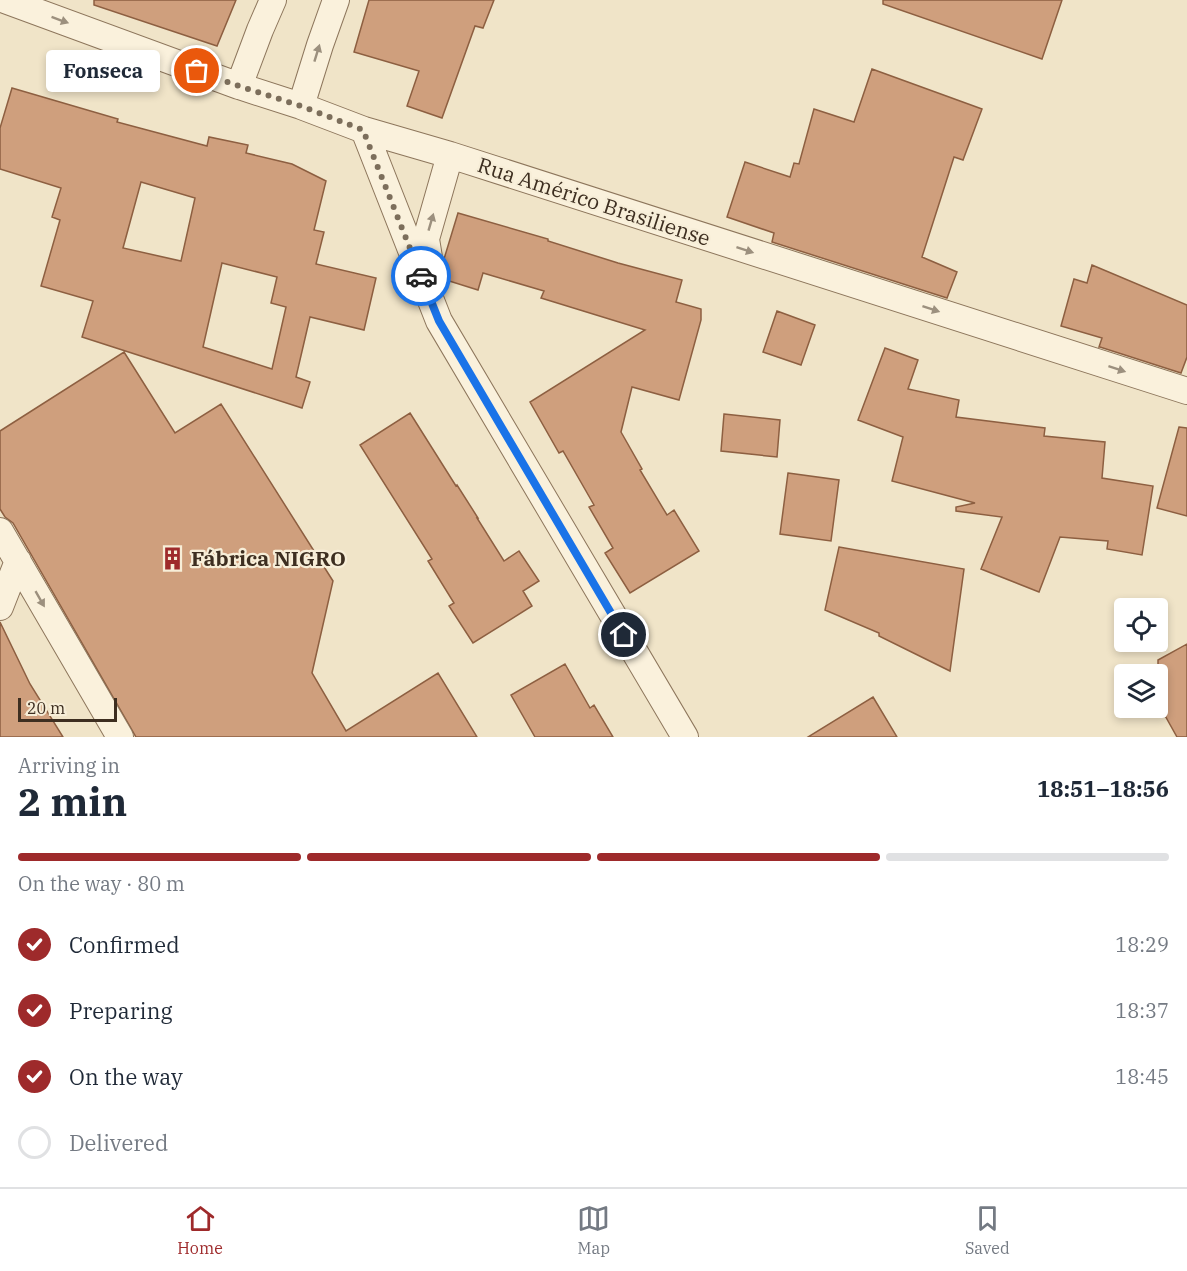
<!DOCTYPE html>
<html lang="en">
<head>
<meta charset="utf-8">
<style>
  body { margin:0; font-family:"IBM Plex Serif",serif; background:#f2f2f3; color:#1f2937; height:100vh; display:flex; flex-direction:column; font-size:22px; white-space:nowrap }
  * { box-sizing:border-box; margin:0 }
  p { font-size:20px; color:#747a83 }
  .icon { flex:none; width:33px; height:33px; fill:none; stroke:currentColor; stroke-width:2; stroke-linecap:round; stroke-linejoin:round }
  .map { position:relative; height:737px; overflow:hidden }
  .sheet { display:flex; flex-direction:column; background:#fff; flex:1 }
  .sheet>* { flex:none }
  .controls { position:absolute; left:1114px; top:598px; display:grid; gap:12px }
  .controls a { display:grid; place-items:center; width:54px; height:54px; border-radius:6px; background:#fff; box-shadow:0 3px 9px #0003; font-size:30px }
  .scale { position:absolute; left:18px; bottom:15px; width:99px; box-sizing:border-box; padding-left:6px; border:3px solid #3d2e20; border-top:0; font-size:16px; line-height:21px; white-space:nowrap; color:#3d2e20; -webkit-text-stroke:4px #f7eed8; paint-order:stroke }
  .pin { position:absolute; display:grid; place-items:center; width:51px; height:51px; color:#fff; margin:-26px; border:3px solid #fff; border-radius:50%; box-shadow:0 2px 6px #0007 }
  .courier { position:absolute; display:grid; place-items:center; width:60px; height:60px; margin:-30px; border:4px solid #1a73e8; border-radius:50%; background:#fff; color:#222; box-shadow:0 2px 8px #0007 }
  .bubble { position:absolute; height:42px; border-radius:6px; background:#fff; box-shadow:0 3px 9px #0003; font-size:20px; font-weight:700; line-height:42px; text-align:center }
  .summary em { font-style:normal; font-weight:700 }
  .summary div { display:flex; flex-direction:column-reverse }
  .summary { display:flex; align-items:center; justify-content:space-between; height:102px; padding:0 18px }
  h1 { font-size:39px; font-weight:700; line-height:45px }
  .bar { display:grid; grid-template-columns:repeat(4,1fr); gap:9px 6px; align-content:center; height:72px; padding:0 18px }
  .bar i { height:8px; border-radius:4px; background:#e0e1e3 }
  .bar .selected { background:#9e2a2b }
  .bar p { grid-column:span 4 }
  ol { padding:0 18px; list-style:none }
  li { display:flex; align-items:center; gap:18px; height:66px }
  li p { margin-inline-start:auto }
  li .icon { padding:6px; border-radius:50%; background:#9e2a2b; color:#fff; stroke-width:4 }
  li:last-child { color:#747a83 }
  li i { width:33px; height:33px; border:3px solid #e0e1e3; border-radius:50% }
  .dock { display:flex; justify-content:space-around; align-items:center; height:84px; border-top:2px solid #e0e1e3; background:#fff; font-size:16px; color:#747a83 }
  .dock a { display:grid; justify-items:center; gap:3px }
  .dock .selected { color:#9e2a2b }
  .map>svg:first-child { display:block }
  .building { fill:#cf9f7d; stroke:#8d5f41; stroke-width:1.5; fill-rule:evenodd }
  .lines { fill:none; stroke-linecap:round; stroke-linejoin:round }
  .minor-casing { stroke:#8d765c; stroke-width:28 }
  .minor { stroke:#faf1dc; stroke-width:26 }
  .oneway { fill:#9c907e }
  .done { stroke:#7c6e5b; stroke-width:6; stroke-dasharray:0 10.8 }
  .route { stroke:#1a73e8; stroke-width:8 }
  .labels { text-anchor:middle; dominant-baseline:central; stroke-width:4.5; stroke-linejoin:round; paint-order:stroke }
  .street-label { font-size:21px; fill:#3d2e20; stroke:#f7eed8 }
  .poi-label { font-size:21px; font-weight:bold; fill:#3d2e20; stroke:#f7eed8; text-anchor:start }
</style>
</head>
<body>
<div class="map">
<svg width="1187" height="737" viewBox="0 0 1187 737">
  <rect width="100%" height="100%" fill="#f0e4c8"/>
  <path class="building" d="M94,0H236L217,46L94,5Z
    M369,0H494L483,28L475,26L442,118L407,106L419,71L354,52Z
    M883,0H1062L1042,59L883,4Z
    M872,69L982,109L963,160L954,157L922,257L957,272L947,298L772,242L774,233L727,217L745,162L790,177L794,163L799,164L814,109L854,122Z
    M12,88L118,119L117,122L207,146L209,137L248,145L246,153L292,164L326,181L314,230L324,232L316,264L376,278L364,330L310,317L296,377L310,382L302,408L82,337L93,301L41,286L60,220L52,217L61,188L0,169V128ZM141,182L195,198L181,261L123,248ZM222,263L277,277L271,303L286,307L272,369L203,347Z
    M458,213L548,239V241L618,263L682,280L676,302L701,309V320L679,400L632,387L621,432L642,469L640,470L667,515L674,510L699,551L630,593L605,553L613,548L589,507L594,505L563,451L559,453L530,402L645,330L541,298L544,291L483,273L478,290L446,280L447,274L444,259Z
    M1092,265L1187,305V357L1181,373L1100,347H1099L1102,338L1061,326L1074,279L1087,283Z
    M777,311L815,325L801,365L763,352Z
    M885,348L918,360L908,389L959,400L956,417L1045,428L1044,436L1105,442L1102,478L1153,486L1142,555L1107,549L1108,541L1060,537L1039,592L981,569L1002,517L956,511V507L975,503L892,481L903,437L858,420Z
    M124,352L175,433L221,404L333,581L312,673L346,731L438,673L477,737H136L13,523L5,517L0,509V431Z
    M410,413L456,486L457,485L478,518H477L504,561L519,551L539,581L523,591L532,606L473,643L449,606L454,603L428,561L432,559L360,445Z
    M724,414L780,420L777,457L721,451Z
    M1179,427L1187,428V516L1157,508Z
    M788,473L839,480L831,541L780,534Z
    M839,547L964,569L950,671L879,636V633L825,610Z
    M0,622L30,684L63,737H0Z
    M1187,644V737H1177L1158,703V660Z
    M565,664L590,708L594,705L613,737H535L511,695Z
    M873,697L897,737H808Z"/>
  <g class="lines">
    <defs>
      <path id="minor" d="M5,0L239,86L301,106L364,130L450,155L1187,391
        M239,86L260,30L273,0
        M301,106L320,45L336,0
        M364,130L439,321L685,737
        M432,276L426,239L450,155
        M0,531L120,737
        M0,607L18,561"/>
    </defs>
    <use href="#minor" class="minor-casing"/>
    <use href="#minor" class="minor"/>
  </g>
  <defs><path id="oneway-solid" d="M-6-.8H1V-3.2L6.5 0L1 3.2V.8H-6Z" transform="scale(1.5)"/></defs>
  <g class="oneway">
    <use href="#oneway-solid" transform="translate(60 20) rotate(20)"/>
    <use href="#oneway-solid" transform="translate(317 53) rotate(-73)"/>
    <use href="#oneway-solid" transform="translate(431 222) rotate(-74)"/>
    <use href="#oneway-solid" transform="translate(745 250) rotate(18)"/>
    <use href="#oneway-solid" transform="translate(931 309) rotate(18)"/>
    <use href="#oneway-solid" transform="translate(1117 369) rotate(18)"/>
    <use href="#oneway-solid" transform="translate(40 599) rotate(60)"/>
  </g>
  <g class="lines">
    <path class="done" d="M197,71L239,86L301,106L363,130L421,276"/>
    <path class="route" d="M421,276L439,321L624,635"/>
  </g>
  <defs>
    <symbol id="building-bare" viewBox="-9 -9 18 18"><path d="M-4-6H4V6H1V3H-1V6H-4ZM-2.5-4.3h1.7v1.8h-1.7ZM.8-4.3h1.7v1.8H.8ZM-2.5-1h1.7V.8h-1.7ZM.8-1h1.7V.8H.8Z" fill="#9e2a2b" stroke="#f7eed8" stroke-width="2.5" paint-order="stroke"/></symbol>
  </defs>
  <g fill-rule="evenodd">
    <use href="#building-bare" x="156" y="542" width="33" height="33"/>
  </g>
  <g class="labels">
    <g class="street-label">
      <text transform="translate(594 201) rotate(18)">Rua Américo Brasiliense</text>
    </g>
    <g class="poi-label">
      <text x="191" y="558">Fábrica NIGRO</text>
    </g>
  </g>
</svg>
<div class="controls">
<a><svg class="icon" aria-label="locate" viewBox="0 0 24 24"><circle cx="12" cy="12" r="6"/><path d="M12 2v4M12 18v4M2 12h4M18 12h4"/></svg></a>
<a><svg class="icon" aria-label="layers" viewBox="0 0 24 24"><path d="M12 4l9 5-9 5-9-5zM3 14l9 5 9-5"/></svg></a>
</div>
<div class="scale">20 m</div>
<div class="pin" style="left:197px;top:71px;background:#ea580c"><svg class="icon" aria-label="bag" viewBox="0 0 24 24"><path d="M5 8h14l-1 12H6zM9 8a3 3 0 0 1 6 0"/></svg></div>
<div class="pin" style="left:624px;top:635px;background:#1f2937"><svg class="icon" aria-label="home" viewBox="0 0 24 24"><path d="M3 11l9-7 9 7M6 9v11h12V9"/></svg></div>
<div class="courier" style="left:421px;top:276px"><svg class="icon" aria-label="car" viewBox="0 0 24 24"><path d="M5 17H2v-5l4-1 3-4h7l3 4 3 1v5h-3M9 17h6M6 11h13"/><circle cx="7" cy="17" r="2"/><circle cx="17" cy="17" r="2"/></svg></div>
<div class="bubble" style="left:46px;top:50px;width:114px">Fonseca</div>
</div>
<section class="sheet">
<div class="summary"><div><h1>2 min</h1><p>Arriving in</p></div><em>18:51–18:56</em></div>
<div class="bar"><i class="selected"></i><i class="selected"></i><i class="selected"></i><i></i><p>On the way · 80 m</p></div>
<ol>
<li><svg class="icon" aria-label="check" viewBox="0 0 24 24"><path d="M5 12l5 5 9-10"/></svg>Confirmed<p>18:29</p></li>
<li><svg class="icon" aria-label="check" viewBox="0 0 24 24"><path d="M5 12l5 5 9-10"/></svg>Preparing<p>18:37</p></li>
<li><svg class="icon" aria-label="check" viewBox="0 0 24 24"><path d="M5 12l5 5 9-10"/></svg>On the way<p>18:45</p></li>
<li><i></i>Delivered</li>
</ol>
</section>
<nav class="dock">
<a class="selected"><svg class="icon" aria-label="home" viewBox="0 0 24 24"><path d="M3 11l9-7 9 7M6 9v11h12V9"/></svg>Home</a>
<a><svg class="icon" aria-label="map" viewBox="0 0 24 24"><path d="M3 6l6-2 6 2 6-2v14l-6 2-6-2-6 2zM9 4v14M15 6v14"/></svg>Map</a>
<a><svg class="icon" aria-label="saved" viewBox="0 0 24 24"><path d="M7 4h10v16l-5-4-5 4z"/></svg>Saved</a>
</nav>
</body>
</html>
